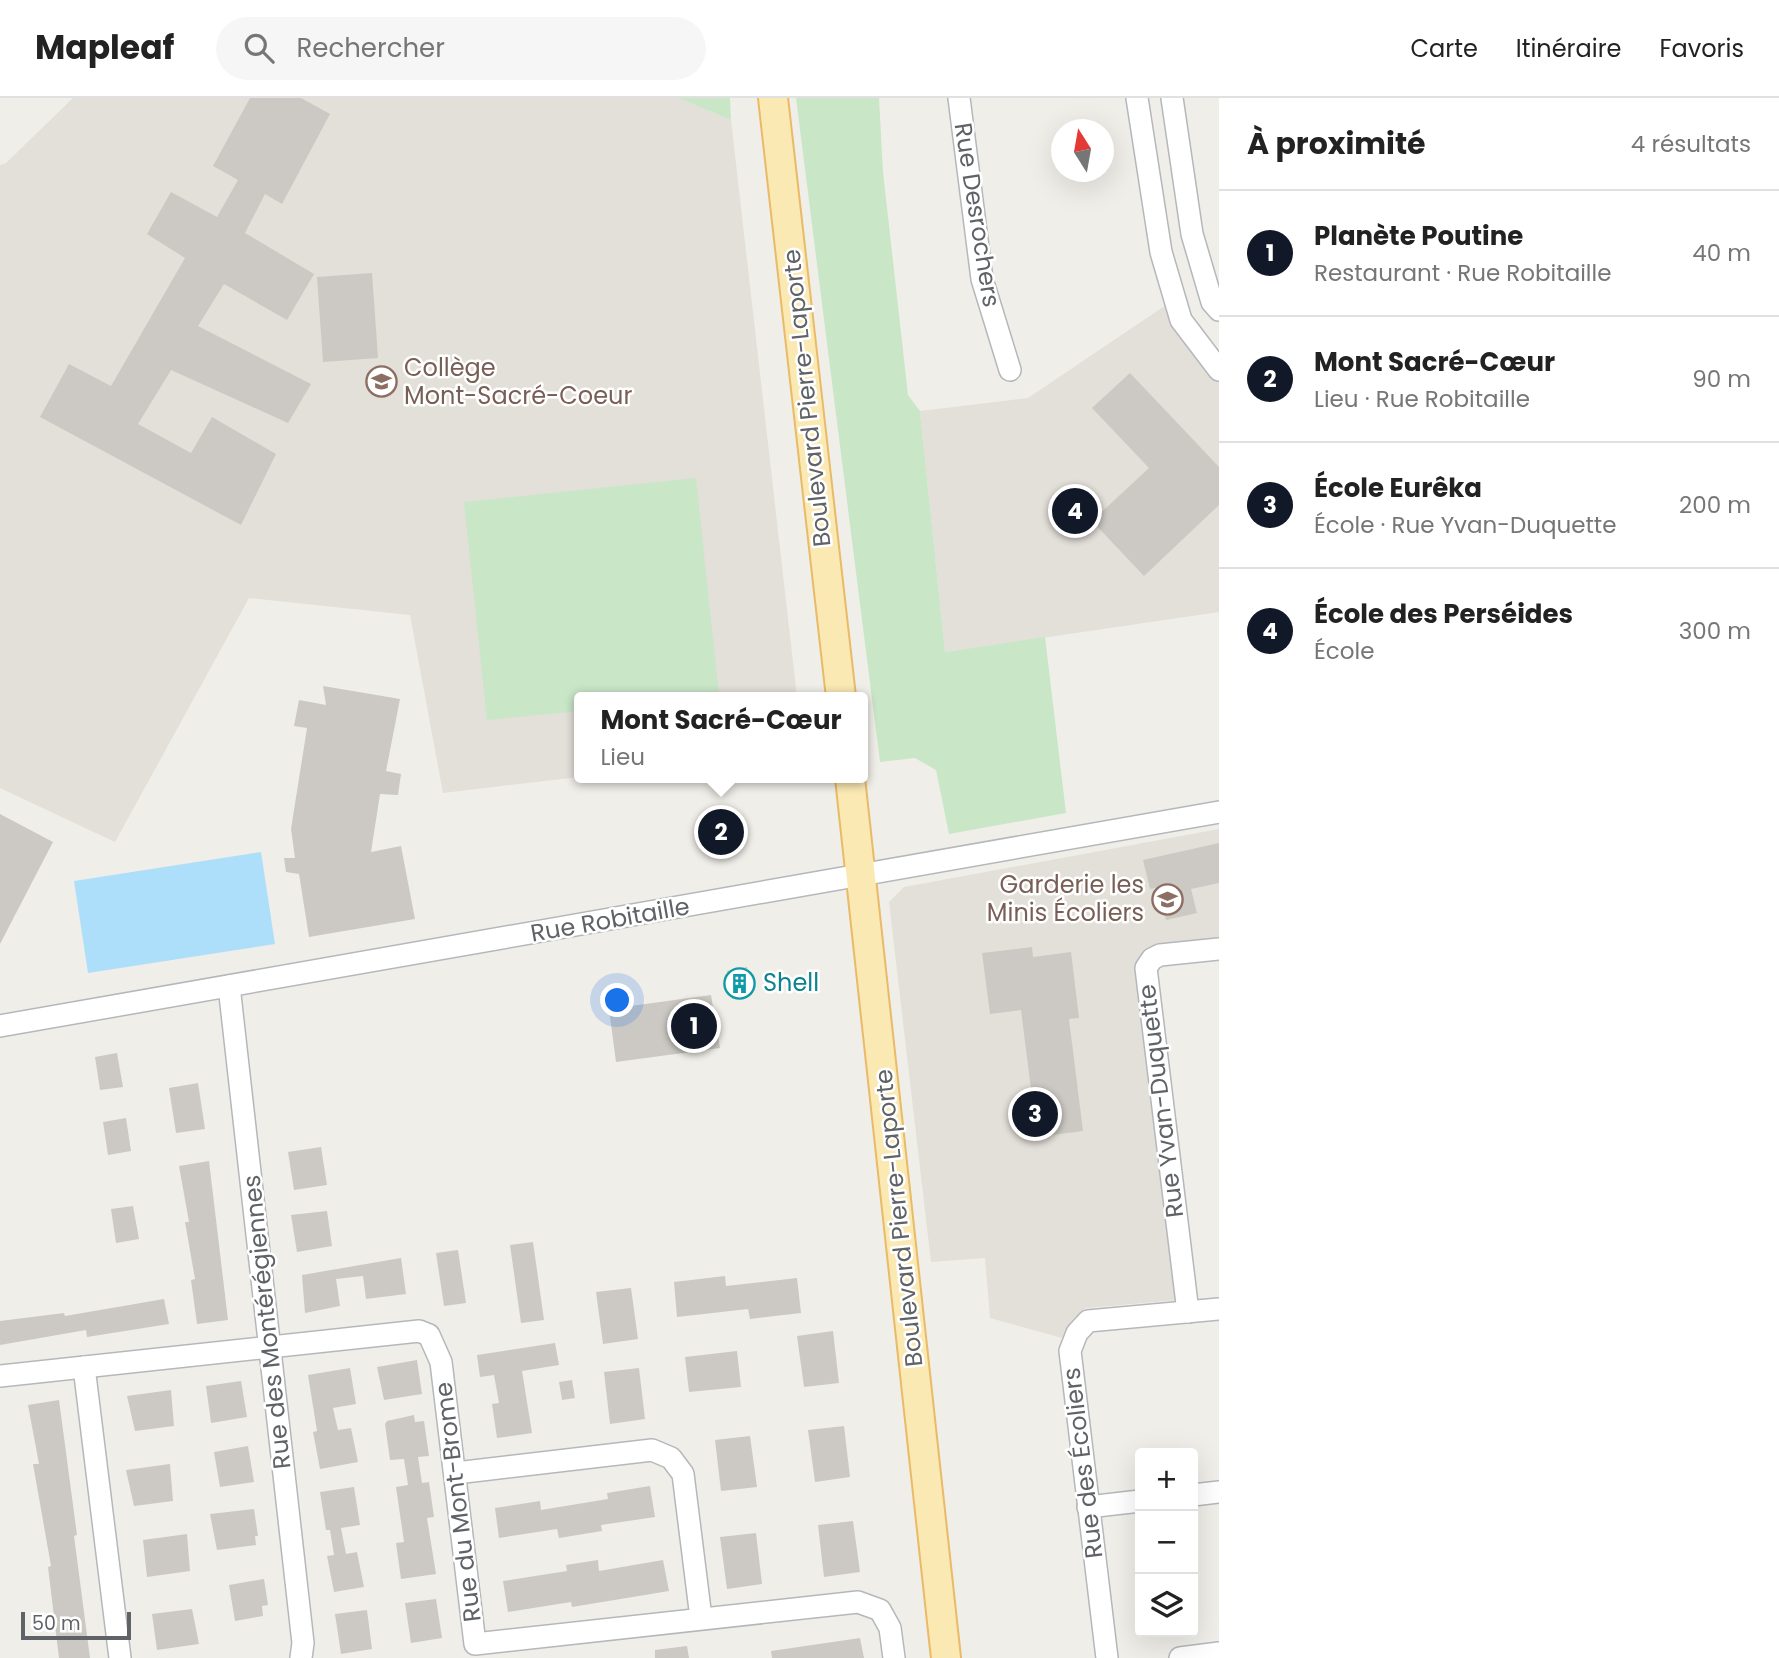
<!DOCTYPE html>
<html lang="fr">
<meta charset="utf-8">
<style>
body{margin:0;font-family:Poppins,sans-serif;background:#f6f6f6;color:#222}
.controls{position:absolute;right:21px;bottom:21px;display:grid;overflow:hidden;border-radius:7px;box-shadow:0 7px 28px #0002}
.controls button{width:63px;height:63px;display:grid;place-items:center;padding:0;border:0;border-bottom:2px solid #e0e0e0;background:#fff;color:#222;font:35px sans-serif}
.compass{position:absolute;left:1051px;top:21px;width:63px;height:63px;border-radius:50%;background:#fff;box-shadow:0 7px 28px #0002;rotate:349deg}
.scale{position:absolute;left:21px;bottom:18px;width:110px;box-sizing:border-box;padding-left:7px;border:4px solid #5f6367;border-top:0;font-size:19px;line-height:24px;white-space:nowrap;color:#5f6367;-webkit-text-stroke:5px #fff;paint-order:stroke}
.you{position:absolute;left:618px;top:903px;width:24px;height:24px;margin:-18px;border:5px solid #fff;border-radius:50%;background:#1a73e8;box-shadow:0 0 0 10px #1a73e833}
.badge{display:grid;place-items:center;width:46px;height:46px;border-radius:50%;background:#111827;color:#fff;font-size:23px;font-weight:700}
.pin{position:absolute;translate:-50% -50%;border:4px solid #fff;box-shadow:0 2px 7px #0006}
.popup{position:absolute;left:574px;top:594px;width:294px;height:91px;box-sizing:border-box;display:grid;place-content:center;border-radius:7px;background:#fff;filter:drop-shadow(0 2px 5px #0005);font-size:23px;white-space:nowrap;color:#767676}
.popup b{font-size:26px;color:#222}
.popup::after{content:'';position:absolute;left:50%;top:100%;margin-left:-14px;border:14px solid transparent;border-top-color:#fff}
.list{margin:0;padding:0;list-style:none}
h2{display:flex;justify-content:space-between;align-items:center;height:91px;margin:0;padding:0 28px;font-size:30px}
h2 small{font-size:23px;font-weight:400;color:#767676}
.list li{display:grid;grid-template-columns:46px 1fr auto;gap:21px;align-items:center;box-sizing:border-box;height:126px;padding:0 28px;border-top:2px solid #e0e0e0}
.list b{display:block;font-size:26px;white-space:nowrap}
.list p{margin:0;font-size:23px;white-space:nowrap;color:#767676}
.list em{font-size:23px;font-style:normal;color:#767676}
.icon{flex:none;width:38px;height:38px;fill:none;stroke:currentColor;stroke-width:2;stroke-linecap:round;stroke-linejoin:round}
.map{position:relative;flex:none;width:1219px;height:1560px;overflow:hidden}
header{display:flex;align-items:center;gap:42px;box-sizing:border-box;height:98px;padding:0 35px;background:#fff;border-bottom:2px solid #e0e0e0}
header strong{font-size:33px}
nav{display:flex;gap:38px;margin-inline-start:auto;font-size:24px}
.search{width:490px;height:63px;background:#f6f6f6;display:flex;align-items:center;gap:18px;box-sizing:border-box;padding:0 24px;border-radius:38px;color:#767676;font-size:26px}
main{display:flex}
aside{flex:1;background:#fff}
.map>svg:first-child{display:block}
</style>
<header>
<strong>Mapleaf</strong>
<div class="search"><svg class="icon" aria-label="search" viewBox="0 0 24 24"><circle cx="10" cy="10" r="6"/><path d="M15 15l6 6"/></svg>Rechercher</div>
<nav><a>Carte</a><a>Itinéraire</a><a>Favoris</a></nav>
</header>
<main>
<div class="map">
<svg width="1219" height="1560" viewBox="0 0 1219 1560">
<rect width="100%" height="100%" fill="#f0eee8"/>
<g fill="#e3dfd9">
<polygon points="73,0 678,0 731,22 797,599 579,599 579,679 443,695 410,517 249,500 115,744 0,690 0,67 6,65"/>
<polygon points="1169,205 1219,280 1219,514 945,554 920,313 1028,300"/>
<polygon points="1219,731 1219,847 1143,858 1177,1202 1086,1210 1072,1222 1062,1240 990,1220 985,1160 931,1164 889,804 904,789"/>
</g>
<g fill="#c9e6c7">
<polygon points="678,0 730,0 731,22"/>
<polygon points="796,0 879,0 883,74 908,297 920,313 945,554 1045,539 1066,715 949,736 936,672 915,660 880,664"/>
<polygon points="696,380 719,598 579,599 579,613 487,622 464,404"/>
</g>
<polygon fill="#aedffa" points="261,754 275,846 88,875 74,783"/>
<g fill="#ccc9c4">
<polygon points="250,0 301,0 330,16 282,106 265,96 245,135 314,176 287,222 224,186 198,228 311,286 288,325 171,272 138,326 191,355 212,319 276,356 241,427 40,319 69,266 111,288 185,160 147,136 171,94 217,119 238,82 213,68"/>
<polygon points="372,175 378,260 323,264 317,179"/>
<polygon points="1130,275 1219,369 1219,407 1144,478 1092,423 1149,370 1092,310"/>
<polygon points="323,588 400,601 386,673 401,676 398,697 380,696 371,754 401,748 415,821 309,839 299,776 286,774 284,760 295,760 291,731 307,630 294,628 299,602 326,607"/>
<polygon points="0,716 53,744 0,846"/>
<polygon points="1219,745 1219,785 1191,791 1197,815 1166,822 1159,789 1150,791 1143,762"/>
<polygon points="1032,849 1033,859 1071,854 1079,920 1069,921 1083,1033 1037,1039 1021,912 990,916 982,855"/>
<polygon points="747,869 752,897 732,901 727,873"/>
<polygon points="711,897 720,950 616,964 609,911"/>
<polygon points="117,955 123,989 100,992 95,959"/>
<polygon points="198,985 205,1031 176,1035 169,990"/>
<polygon points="126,1020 131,1053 108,1057 103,1024"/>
<polygon points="321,1049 327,1087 294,1092 288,1054"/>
<polygon points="209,1063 228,1222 197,1226 191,1182 195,1181 185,1124 189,1124 179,1068"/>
<polygon points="133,1108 139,1141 116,1145 111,1111"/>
<polygon points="327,1113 332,1148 297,1154 291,1117"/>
<polygon points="533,1144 544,1222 521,1225 510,1147"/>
<polygon points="458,1152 466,1205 444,1208 436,1155"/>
<polygon points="401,1160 406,1196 366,1201 363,1178 336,1181 340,1208 305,1215 302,1177"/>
<polygon points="725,1178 726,1188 797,1180 801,1215 750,1221 748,1211 677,1219 674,1184"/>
<polygon points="631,1190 638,1241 603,1246 596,1194"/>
<polygon points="164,1201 169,1226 87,1239 86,1232 0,1247 0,1223 64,1215 65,1218"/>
<polygon points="833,1233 839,1285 804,1289 797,1238"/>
<polygon points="555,1245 559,1267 522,1273 532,1335 497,1340 492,1306 499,1305 494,1277 480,1279 477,1257"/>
<polygon points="737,1253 741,1289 689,1294 685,1259"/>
<polygon points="417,1262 422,1296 384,1302 377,1269"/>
<polygon points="350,1270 356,1306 333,1310 338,1332 351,1330 358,1364 320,1371 313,1334 317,1333 308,1277"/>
<polygon points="639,1270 645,1321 610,1326 604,1274"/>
<polygon points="572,1282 575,1300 562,1302 559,1284"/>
<polygon points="241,1283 247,1319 211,1325 206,1288"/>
<polygon points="171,1292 174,1328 135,1333 127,1298"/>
<polygon points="59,1302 77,1437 74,1438 90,1560 59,1560 48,1469 51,1468 33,1366 39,1366 28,1307"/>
<polygon points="414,1317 415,1324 424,1323 429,1358 418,1359 422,1385 429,1384 434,1419 427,1420 436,1476 401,1481 396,1445 404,1444 396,1389 408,1387 404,1361 390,1362 385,1326 387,1323"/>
<polygon points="844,1328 850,1379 815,1384 808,1332"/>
<polygon points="750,1338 757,1389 721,1393 715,1342"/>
<polygon points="248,1348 254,1384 220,1389 214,1354"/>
<polygon points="170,1366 173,1403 134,1408 126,1372"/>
<polygon points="650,1388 655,1419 601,1427 602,1433 559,1440 557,1431 499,1440 495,1410 540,1403 541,1412 608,1401 607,1395"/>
<polygon points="354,1389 360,1427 341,1430 346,1456 357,1454 364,1489 334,1494 327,1458 334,1457 330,1432 326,1432 320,1394"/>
<polygon points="254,1411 258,1438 255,1438 256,1447 217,1452 210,1416"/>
<polygon points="853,1423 860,1474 824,1479 818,1427"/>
<polygon points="756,1435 762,1486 727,1491 720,1439"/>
<polygon points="187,1436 190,1473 147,1479 143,1442"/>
<polygon points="598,1462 599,1473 663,1462 669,1493 572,1509 571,1504 508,1514 503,1483 567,1473 566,1467"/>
<polygon points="264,1481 268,1507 262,1508 263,1518 235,1523 229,1487"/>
<polygon points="436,1501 442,1540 411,1545 405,1505"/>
<polygon points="192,1511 199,1546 157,1552 152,1516"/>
<polygon points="367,1512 372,1551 341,1556 335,1516"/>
<polygon points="860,1540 864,1560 772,1560 771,1553"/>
<polygon points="687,1548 689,1560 655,1560 655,1552"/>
</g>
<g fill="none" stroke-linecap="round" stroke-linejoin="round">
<defs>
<g id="minor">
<polyline points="959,0 982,181 1010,272"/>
<polyline points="1137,0 1161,154 1181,222 1219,272"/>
<polyline points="1172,0 1192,136 1212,204 1219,212"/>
<polyline points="229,888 303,1545 301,1560"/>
<polyline points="0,928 1219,714"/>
<polyline points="1188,1214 1146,870 1152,861 1160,857 1219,851"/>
<polyline points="84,1269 120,1560"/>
<polyline points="0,1278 419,1233 429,1237 441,1264 475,1546 858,1504 880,1512 890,1530 894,1560"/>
<polyline points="456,1375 652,1352 671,1360 683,1376 701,1520"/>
<polyline points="1193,1397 1219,1394"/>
<polyline points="1088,1409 1140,1403"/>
<polyline points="1107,1560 1070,1253 1077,1235 1088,1223 1219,1211"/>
<polyline points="1180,1560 1219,1555"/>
</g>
<g id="major">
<polyline points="773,0 841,599"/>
<polyline points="850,680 946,1560"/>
</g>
</defs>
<use href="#minor" stroke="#b5b8bb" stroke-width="24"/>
<use href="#major" stroke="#e9ba68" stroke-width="32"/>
<use href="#minor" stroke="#fff" stroke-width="21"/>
<use href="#major" stroke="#fae9b3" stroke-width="28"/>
</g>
<defs>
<symbol id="school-ring" viewBox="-11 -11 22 22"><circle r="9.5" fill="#fff" stroke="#8d6e63" stroke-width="1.5"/><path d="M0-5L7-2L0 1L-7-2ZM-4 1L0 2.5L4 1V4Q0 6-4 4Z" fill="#8d6e63"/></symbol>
<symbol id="building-ring" viewBox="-11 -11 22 22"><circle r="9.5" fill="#fff" stroke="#0f9aa8" stroke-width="1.5"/><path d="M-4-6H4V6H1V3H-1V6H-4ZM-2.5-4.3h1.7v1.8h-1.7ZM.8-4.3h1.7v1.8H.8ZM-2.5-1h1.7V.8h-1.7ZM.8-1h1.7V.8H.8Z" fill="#0f9aa8"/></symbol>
</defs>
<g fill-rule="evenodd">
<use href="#school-ring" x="364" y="266" width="35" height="35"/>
<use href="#school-ring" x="1150" y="784" width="35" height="35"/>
<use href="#building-ring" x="722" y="868" width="35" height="35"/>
</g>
<g text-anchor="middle" stroke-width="5" stroke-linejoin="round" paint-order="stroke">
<g font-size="24" fill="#5f6367" stroke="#fff">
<text transform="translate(977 117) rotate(81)" y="8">Rue Desrochers</text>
<text transform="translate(807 300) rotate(-96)" y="8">Boulevard Pierre-Laporte</text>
<text transform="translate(610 822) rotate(-10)" y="8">Rue Robitaille</text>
<text transform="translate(1161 1003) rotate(-97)" y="8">Rue Yvan-Duquette</text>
<text transform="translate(899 1120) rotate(-96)" y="8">Boulevard Pierre-Laporte</text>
<text transform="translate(267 1224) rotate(-96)" y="8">Rue des Montérégiennes</text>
<text transform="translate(1083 1365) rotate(-97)" y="8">Rue des Écoliers</text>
<text transform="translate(458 1404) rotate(-97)" y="8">Rue du Mont-Brome</text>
</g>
<g font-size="24" fill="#785e54" stroke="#fff" text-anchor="start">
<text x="404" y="278">Collège<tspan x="404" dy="28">Mont-Sacré-Coeur</tspan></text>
<text x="1144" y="795" text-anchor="end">Garderie les<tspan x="1144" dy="28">Minis Écoliers</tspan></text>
</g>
<g font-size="24" fill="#0d838f" stroke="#fff" text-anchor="start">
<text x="763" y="893">Shell</text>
</g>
</g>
</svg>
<div class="controls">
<button>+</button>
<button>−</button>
<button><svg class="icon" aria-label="layers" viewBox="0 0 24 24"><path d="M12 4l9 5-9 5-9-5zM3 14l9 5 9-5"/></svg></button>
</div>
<svg class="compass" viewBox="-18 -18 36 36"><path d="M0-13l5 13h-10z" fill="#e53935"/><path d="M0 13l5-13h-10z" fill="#767676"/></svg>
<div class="scale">50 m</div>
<div class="you"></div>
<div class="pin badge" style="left:694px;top:928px">1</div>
<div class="pin badge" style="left:721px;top:734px">2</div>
<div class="popup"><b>Mont Sacré-Cœur</b>Lieu</div>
<div class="pin badge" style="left:1035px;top:1016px">3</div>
<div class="pin badge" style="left:1075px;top:413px">4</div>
</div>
<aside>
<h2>À proximité<small>4 résultats</small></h2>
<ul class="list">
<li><span class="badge">1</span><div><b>Planète Poutine</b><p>Restaurant · Rue Robitaille</p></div><em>40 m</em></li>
<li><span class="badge">2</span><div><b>Mont Sacré-Cœur</b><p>Lieu · Rue Robitaille</p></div><em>90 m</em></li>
<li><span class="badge">3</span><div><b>École Eurêka</b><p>École · Rue Yvan-Duquette</p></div><em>200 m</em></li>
<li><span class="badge">4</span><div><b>École des Perséides</b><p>École</p></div><em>300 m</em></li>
</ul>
</aside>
</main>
